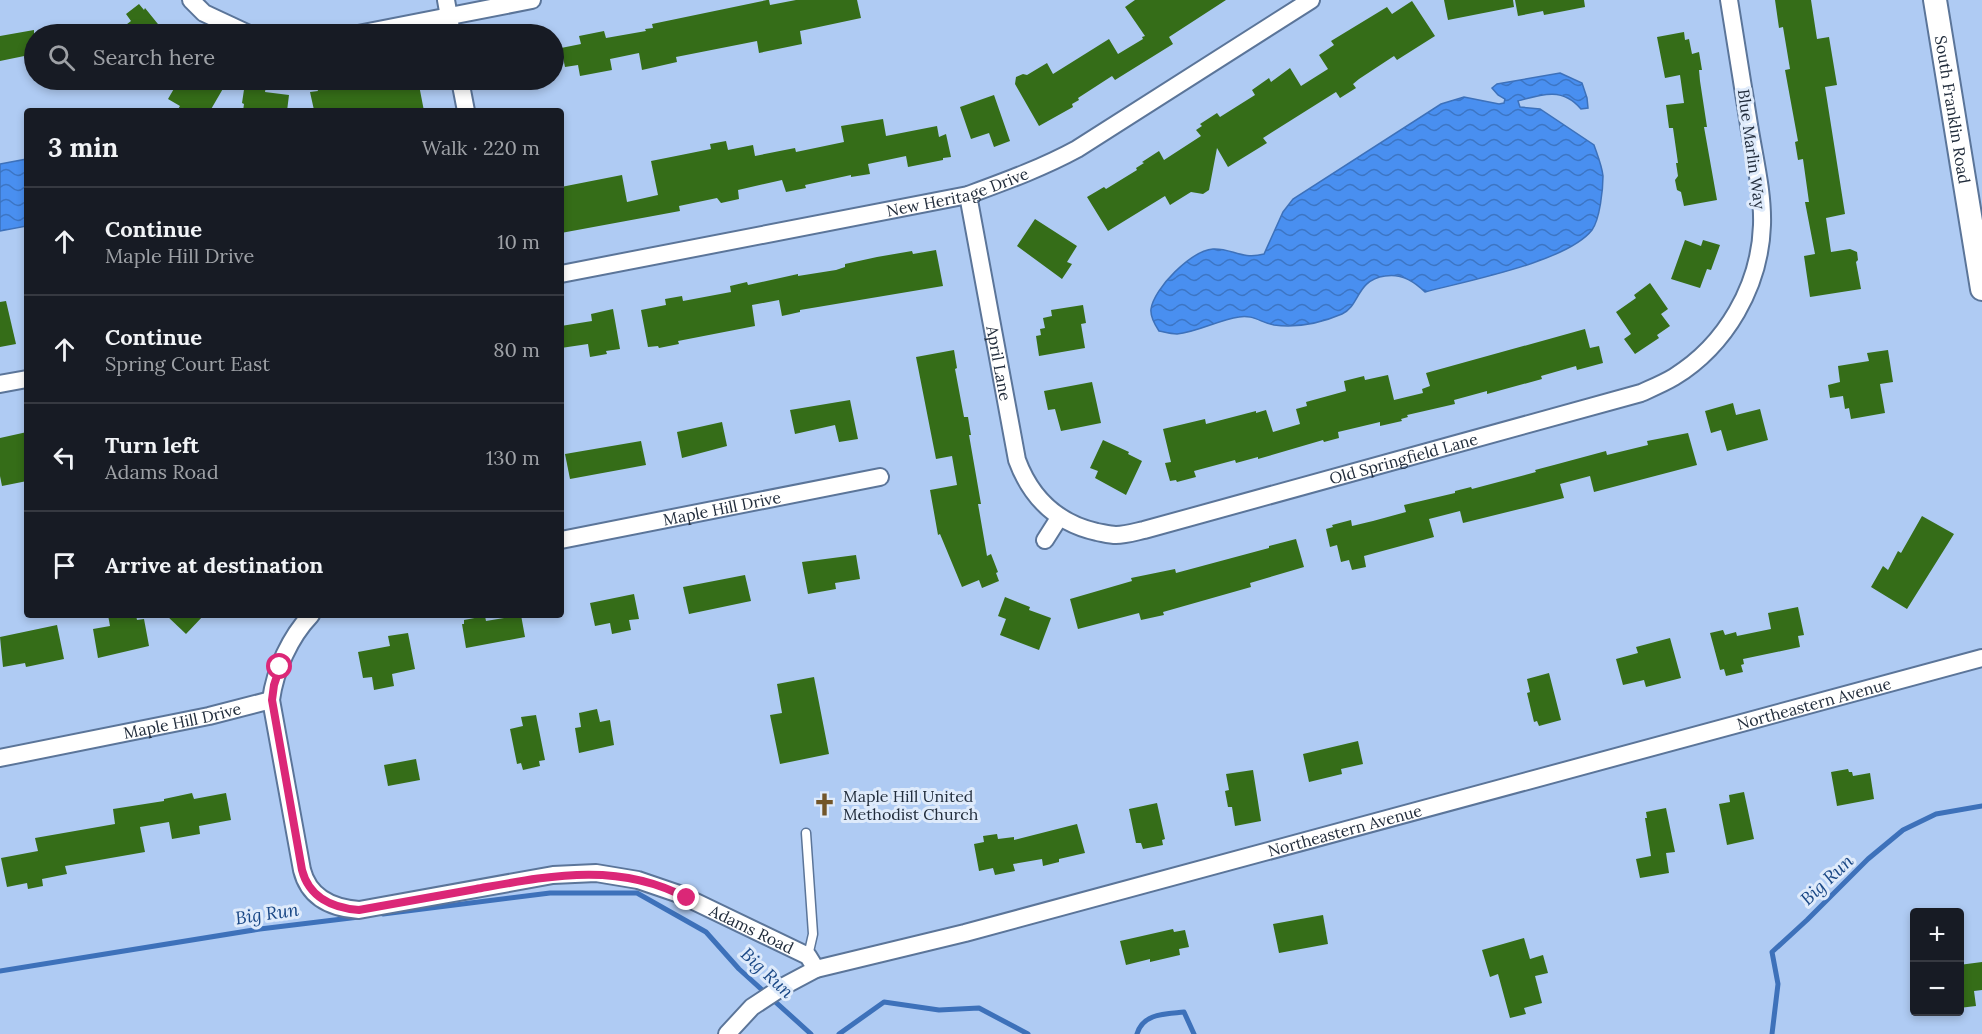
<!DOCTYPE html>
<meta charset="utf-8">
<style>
body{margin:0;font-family:Lora,serif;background:#20242c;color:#f1f3f6}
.controls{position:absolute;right:18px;bottom:18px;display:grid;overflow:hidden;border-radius:6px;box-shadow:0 3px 9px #0003}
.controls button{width:54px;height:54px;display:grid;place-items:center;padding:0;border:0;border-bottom:2px solid #363941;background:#171b24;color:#f1f3f6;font:30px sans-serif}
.stop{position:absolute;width:18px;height:18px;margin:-14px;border:4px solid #db2777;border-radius:50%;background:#fff}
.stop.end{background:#db2777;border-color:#fff;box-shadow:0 2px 6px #0008}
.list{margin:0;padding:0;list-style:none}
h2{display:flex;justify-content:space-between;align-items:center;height:78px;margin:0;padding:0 24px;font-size:26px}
h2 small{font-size:20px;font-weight:400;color:#9ea1a6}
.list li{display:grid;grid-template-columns:39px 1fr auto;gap:18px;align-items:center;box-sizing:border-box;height:108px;padding:0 24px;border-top:2px solid #363941}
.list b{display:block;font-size:22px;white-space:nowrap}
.list p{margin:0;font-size:20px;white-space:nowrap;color:#9ea1a6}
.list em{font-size:20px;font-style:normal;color:#9ea1a6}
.icon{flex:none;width:33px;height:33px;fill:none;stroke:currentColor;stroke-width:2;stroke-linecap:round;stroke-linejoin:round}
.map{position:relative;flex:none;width:1982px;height:1034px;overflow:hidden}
.search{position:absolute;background:#171b24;box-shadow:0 3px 9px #0003;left:24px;top:24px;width:540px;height:66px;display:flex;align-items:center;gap:15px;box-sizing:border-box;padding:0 21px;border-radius:33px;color:#9ea1a6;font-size:22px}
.panel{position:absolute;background:#171b24;box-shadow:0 3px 9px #0003;left:24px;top:108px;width:540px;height:510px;border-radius:6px}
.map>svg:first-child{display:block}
</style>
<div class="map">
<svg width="1982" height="1034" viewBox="0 0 1982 1034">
<defs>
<pattern id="water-waves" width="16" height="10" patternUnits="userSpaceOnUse" patternTransform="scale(1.5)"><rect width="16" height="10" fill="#498ff0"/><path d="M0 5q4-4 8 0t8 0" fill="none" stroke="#3c75c4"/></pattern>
</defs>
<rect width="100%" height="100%" fill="#afcbf3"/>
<g fill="url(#water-waves)" stroke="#3d71ba" stroke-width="1.5">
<path d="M1560,73l22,10 5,15 1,10 -7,1c-18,-22 -39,-15 -63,-8l2,6 20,2 54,36c3,9 8,21 9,31 0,13 -3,43 -11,54 -25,32 -126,51 -167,62 -11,-11 -24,-19 -40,-16 -29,4 -25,30 -43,38 -21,9 -45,14 -68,11 -12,-2 -22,-11 -35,-8 -21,3 -41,15 -62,17 -6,0 -13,-2 -18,-3 -4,-6 -9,-14 -8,-22 3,-21 40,-58 62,-60 19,-1 28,11 51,5l19,-42 10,-13 148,-95 23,-7 35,7 5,-1 1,-4 -7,-4 -6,-7 5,-4z"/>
<polygon points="27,159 27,226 0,231 0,164"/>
</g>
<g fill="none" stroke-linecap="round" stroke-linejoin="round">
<g stroke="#3d71ba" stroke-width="5">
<polyline points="383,914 550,893 637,893 706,932 739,969 811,1034"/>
<polyline points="0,971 260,929 359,917"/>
<polyline points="839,1034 884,1002 939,1010 979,1008 1028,1034"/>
<path d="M1137,1034c6,-21 29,-20 47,-22l10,22"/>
<polyline points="1772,1034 1778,984 1772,952 1807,920 1868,859 1903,830 1936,814 1982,806"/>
</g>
</g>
<g fill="#356d18">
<polygon points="767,0 769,0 770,5 796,0 857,0 861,18 800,31 802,44 759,53 757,41 676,57 677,62 642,70 639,53 610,59 612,70 580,76 578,65 565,67 561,48 581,44 579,36 604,31 606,38 646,31 645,29 653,28 652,24"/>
<polygon points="1135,0 1226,0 1169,37 1173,44 1115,80 1112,76 1078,98 1079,100 1072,104 1073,107 1039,126 1015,84 1016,77 1023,74 1027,75 1047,63 1053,74 1109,39 1118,54 1143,39 1142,37 1145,36 1125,7"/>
<polygon points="1444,0 1513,0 1514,7 1448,20"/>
<polygon points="1515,0 1584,0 1585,7 1544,15 1543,11 1518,16"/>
<polygon points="1775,0 1811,0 1817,39 1829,37 1837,85 1825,87 1845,214 1826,218 1831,252 1850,249 1857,252 1858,260 1856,262 1861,289 1810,297 1804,256 1815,254 1805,202 1809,202 1803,159 1798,160 1795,142 1798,141 1785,70 1790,69 1783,27 1779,28"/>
<polygon points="1412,1 1435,36 1397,60 1394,56 1359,79 1353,84 1356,88 1340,98 1336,92 1263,138 1267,143 1228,167 1217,148 1209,190 1203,194 1191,192 1170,205 1165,196 1108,231 1087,197 1104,187 1106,189 1137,170 1136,168 1144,163 1142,162 1159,151 1164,160 1201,136 1196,130 1202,126 1200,124 1217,113 1220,117 1255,95 1252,90 1269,78 1271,82 1290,68 1301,86 1328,69 1319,55 1334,45 1331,41 1387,7 1392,14"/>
<polygon points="139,4 144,10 145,8 166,34 114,34 131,21 126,14"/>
<polygon points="34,30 34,54 0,61 0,36"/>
<polygon points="1684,32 1685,40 1689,39 1692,54 1699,52 1702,70 1699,70 1700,81 1707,127 1704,127 1717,200 1684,206 1681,192 1677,190 1675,180 1678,176 1676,163 1678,163 1673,128 1669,128 1666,105 1684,103 1680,75 1665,78 1657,37"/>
<polygon points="179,80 228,80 210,111 177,111 180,106 168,99"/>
<polygon points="390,80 418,80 424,111 323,111 322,108 314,110 310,92 318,91 317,88 354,81 355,87"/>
<polygon points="245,83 266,86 265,92 289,95 287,111 243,111 244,104 242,103"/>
<polygon points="994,95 1010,141 994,147 989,133 971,139 960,107"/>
<polygon points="883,119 886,136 937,126 939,137 946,134 951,157 943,158 943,160 908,167 906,156 868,164 870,174 851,177 851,175 805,185 806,188 786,192 782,180 738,190 739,199 721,203 717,198 679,206 680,211 561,233 561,187 622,175 627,202 658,195 651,161 711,149 710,144 726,141 728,150 753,145 755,156 795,148 796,152 844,142 841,126"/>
<polygon points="1035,219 1077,246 1067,262 1072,264 1062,279 1017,246"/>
<polygon points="1685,240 1701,246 1703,240 1720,245 1711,270 1707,269 1700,288 1671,279"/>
<polygon points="936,250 943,286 800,310 800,312 782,316 779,300 752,305 755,326 678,341 679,344 659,348 658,346 648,347 641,310 666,305 665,299 682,296 683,301 731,292 730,286 747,282 748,285 798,274 798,276 836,270 845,267 845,264 877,257 912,251 913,254"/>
<polygon points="1650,283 1668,309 1661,314 1670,326 1657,335 1659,338 1635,354 1624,339 1631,334 1616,312 1636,298 1634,295"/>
<polygon points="6,301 16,344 0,347 0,302"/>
<polygon points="1083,305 1086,323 1081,324 1085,348 1039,356 1036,336 1041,335 1040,329 1045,328 1043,318 1052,316 1051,310"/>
<polygon points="613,309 620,349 606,351 607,354 590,357 588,344 561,348 561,326 592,321 591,314"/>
<polygon points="1585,329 1590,348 1599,346 1603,363 1577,370 1576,366 1541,376 1542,379 1487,394 1487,391 1454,400 1455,404 1407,415 1408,417 1401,419 1402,421 1380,426 1380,422 1338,432 1339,438 1324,442 1323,440 1258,459 1258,457 1236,463 1235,460 1194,471 1196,477 1177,482 1176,480 1170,481 1165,463 1171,462 1163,429 1205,419 1206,424 1256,411 1256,413 1266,410 1273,432 1300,424 1296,409 1307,406 1306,402 1346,391 1344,381 1364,376 1365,380 1388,375 1394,400 1423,393 1422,389 1430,386 1426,373"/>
<polygon points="954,350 957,368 955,369 964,417 968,417 971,435 969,435 981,504 978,504 987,556 991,554 998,572 996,573 999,581 982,588 979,580 962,587 940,534 938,535 930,490 957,485 952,456 936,459 916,357"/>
<polygon points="1888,350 1893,382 1880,384 1885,413 1851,419 1849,408 1845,409 1843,396 1830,398 1828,385 1840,382 1838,366 1869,361 1867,353"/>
<polygon points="1092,382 1101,423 1061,431 1055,409 1048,410 1044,391"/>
<polygon points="850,400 858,439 839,442 835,425 795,434 790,410"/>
<polygon points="1733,403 1736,415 1760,409 1768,440 1727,451 1721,430 1711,433 1705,411"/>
<polygon points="722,422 727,446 682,458 677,432"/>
<polygon points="27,432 27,481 2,486 0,476 0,438"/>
<polygon points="1688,433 1697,465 1594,492 1590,476 1560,484 1564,498 1463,523 1460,511 1429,519 1434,537 1364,556 1366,567 1352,570 1349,560 1341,562 1337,545 1330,547 1326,529 1333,527 1332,525 1351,520 1352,526 1373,521 1406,512 1404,505 1455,493 1455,491 1471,487 1472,489 1536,472 1535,470 1554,465 1606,451 1607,455 1648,445 1647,441"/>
<polygon points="1103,440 1129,452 1128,454 1142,461 1126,495 1095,478 1098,471 1090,468"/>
<polygon points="641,441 646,465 570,479 565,454"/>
<polygon points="1922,516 1954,534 1907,609 1871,587 1883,566 1888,570 1898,551 1901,553"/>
<polygon points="1296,539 1304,567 1250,583 1251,587 1163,612 1164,615 1141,620 1139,613 1078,629 1070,599 1132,581 1131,578 1175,569 1176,573 1269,548 1269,546"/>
<polygon points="856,555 860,579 835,583 836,589 808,594 802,562"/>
<polygon points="745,575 751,601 689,614 683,587"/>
<polygon points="634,594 639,619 629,620 631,630 612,634 610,623 595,626 590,603"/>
<polygon points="1005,597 1030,607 1029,610 1051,618 1039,650 1000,635 1006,619 998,616"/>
<polygon points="1798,607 1804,635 1798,636 1800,647 1743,659 1744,664 1741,665 1743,672 1726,676 1724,669 1720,670 1710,633 1723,630 1725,635 1736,632 1737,636 1771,629 1768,613"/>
<polygon points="108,615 136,615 137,620 144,619 149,646 98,658 93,629 110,626"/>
<polygon points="166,615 204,615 186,634"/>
<polygon points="521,615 525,637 466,648 462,624 464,624 464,620 485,616 486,621"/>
<polygon points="57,625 64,659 26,667 25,663 3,667 0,637"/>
<polygon points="408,633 415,669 392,674 394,686 374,690 372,677 363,678 358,652 390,646 388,636"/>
<polygon points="1670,638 1681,678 1646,687 1644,680 1623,685 1616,659 1638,653 1636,647"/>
<polygon points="1549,673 1561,720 1539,726 1537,721 1534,722 1527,693 1530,692 1527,679"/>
<polygon points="814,677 829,754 780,764 770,715 782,713 777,684"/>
<polygon points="597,709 600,722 610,720 614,745 579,753 575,728 581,727 579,713"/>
<polygon points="536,715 545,760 539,761 540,766 523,770 521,763 517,764 510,729 523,726 521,717"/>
<polygon points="1358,741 1363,764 1341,769 1342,774 1309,782 1303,754"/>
<polygon points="416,759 420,780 388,786 384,765"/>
<polygon points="1848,769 1849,772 1852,772 1853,776 1870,773 1874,799 1837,806 1831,772"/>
<polygon points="1253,770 1261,821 1235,826 1232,807 1228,807 1225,791 1229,790 1226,774"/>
<polygon points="1744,792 1754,839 1727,845 1719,804 1730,802 1729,795"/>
<polygon points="192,793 194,799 226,793 231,820 199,826 200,834 172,839 169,822 140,827 145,852 65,866 67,874 42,879 43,886 28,889 27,883 7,887 1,858 38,851 35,838 115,824 113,809 164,801 164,799"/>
<polygon points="1157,803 1165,839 1162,840 1163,845 1143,849 1141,843 1136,843 1129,809"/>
<polygon points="1666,808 1675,852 1666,853 1669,873 1640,878 1636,859 1651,856 1645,818 1647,818 1646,812"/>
<polygon points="1077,824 1085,853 1059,859 1059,862 1043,866 1042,859 1013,864 1015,871 995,875 993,868 979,871 974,844 984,842 983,836 997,834 998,839 1014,837 1014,840"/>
<polygon points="1323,915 1328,944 1279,953 1273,924"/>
<polygon points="1173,929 1174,932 1185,930 1189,947 1179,949 1180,955 1150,962 1150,959 1126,965 1120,941"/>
<polygon points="1524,938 1530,959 1543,955 1548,973 1535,976 1542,1003 1524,1008 1526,1014 1510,1018 1498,974 1490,977 1482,950"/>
<polygon points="1982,962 1982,990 1974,991 1976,1006 1959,1008 1959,965"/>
</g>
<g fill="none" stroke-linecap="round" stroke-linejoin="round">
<defs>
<polyline id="service" points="806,833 813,934 808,956"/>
<g id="minor">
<polyline points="191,0 204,13 249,34"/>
<polyline points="446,0 452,34"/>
<polyline points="358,34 532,0"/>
<polyline points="460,80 466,111"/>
<path id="s1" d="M968,195l49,265c14,38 40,63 80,72 6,1 13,3 19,3 9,0 19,-3 28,-5l497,-137c11,-5 23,-10 33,-16 52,-32 86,-91 88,-152 1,-31 -7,-64 -12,-94 -7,-44 -14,-87 -21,-131"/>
<path id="s2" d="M561,274l407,-79c38,-14 74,-27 109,-46l234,-149"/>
<polyline points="0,384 27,379"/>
<path id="s3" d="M561,540l319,-63"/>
<polyline points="1045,540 1059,518"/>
<path id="s4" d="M311,615c-21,22 -36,55 -40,85l31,170c7,28 30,38 57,40l194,-35 43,-2 42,7 41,14 129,62 8,13"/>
<path id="s5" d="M0,758l209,-42 62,-16"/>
<path id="s6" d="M727,1034l25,-27 32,-21 32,-17 149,-36 1017,-275"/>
</g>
<g id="secondary">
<path id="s7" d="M1935,0l47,289"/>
</g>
</defs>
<use href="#service" stroke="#5b7599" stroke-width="11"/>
<use href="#minor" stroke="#5b7599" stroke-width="20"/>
<use href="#secondary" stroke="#5b7599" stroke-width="26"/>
<use href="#service" stroke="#fff" stroke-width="8"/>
<use href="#minor" stroke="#fff" stroke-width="16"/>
<use href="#secondary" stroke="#fff" stroke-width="22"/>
</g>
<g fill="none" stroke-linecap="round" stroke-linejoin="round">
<path stroke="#db2777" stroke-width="8" d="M280,667l-6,18 -2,15 30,170c7,27 30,38 57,40 39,-7 78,-14 117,-21 73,-13 142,-28 211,9"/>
</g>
<defs>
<symbol id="church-bare" viewBox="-9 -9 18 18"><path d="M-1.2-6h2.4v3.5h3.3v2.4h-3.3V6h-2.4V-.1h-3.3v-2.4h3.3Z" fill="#725629" stroke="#dfebfb" stroke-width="2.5" paint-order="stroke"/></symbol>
</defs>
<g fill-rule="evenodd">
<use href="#church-bare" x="808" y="788" width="33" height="33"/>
</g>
<g text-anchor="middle" stroke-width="6" stroke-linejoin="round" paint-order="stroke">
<g font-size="16" fill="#212c3b" stroke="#dfebfb">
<text dy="6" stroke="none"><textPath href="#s7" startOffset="111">South Franklin Road</textPath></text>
<text transform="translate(1752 149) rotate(82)" y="6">Blue Marlin Way</text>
<text dy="6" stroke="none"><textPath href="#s2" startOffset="405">New Heritage Drive</textPath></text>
<text dy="6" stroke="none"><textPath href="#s1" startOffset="171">April Lane</textPath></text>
<text dy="6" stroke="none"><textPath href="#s1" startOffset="699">Old Springfield Lane</textPath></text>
<text dy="6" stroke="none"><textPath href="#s3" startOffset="164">Maple Hill Drive</textPath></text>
<text dy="6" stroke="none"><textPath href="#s6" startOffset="1144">Northeastern Avenue</textPath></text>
<text dy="6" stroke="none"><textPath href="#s5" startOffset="186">Maple Hill Drive</textPath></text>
<text dy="6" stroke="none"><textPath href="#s6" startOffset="658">Northeastern Avenue</textPath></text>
<text dy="6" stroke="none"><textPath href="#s4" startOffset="750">Adams Road</textPath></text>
</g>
<g font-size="16" fill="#212c3b" stroke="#dfebfb" text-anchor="start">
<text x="843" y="802">Maple Hill United<tspan x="843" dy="18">Methodist Church</tspan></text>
</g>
<g font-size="18" font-style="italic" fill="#194785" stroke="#dfebfb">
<text transform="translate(1827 880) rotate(-43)" y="6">Big Run</text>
<text transform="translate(267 914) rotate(-8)" y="6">Big Run</text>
<text transform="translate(767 973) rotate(43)" y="6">Big Run</text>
</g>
</g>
</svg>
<div class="controls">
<button>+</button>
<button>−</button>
</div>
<div class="stop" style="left:280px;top:667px"></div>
<div class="stop end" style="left:687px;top:898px"></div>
<div class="search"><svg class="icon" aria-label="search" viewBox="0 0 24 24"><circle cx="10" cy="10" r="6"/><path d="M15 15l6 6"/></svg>Search here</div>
<section class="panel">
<h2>3 min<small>Walk · 220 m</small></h2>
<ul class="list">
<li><svg class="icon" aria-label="ahead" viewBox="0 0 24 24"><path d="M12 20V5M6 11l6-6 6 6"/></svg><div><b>Continue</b><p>Maple Hill Drive</p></div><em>10 m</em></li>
<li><svg class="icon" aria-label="ahead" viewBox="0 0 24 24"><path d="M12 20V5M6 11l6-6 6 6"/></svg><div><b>Continue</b><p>Spring Court East</p></div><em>80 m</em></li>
<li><svg class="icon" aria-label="left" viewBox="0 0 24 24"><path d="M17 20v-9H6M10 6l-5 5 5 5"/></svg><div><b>Turn left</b><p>Adams Road</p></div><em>130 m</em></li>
<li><svg class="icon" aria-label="arrive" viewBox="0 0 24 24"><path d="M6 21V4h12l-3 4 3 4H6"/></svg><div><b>Arrive at destination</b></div></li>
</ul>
</section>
</div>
